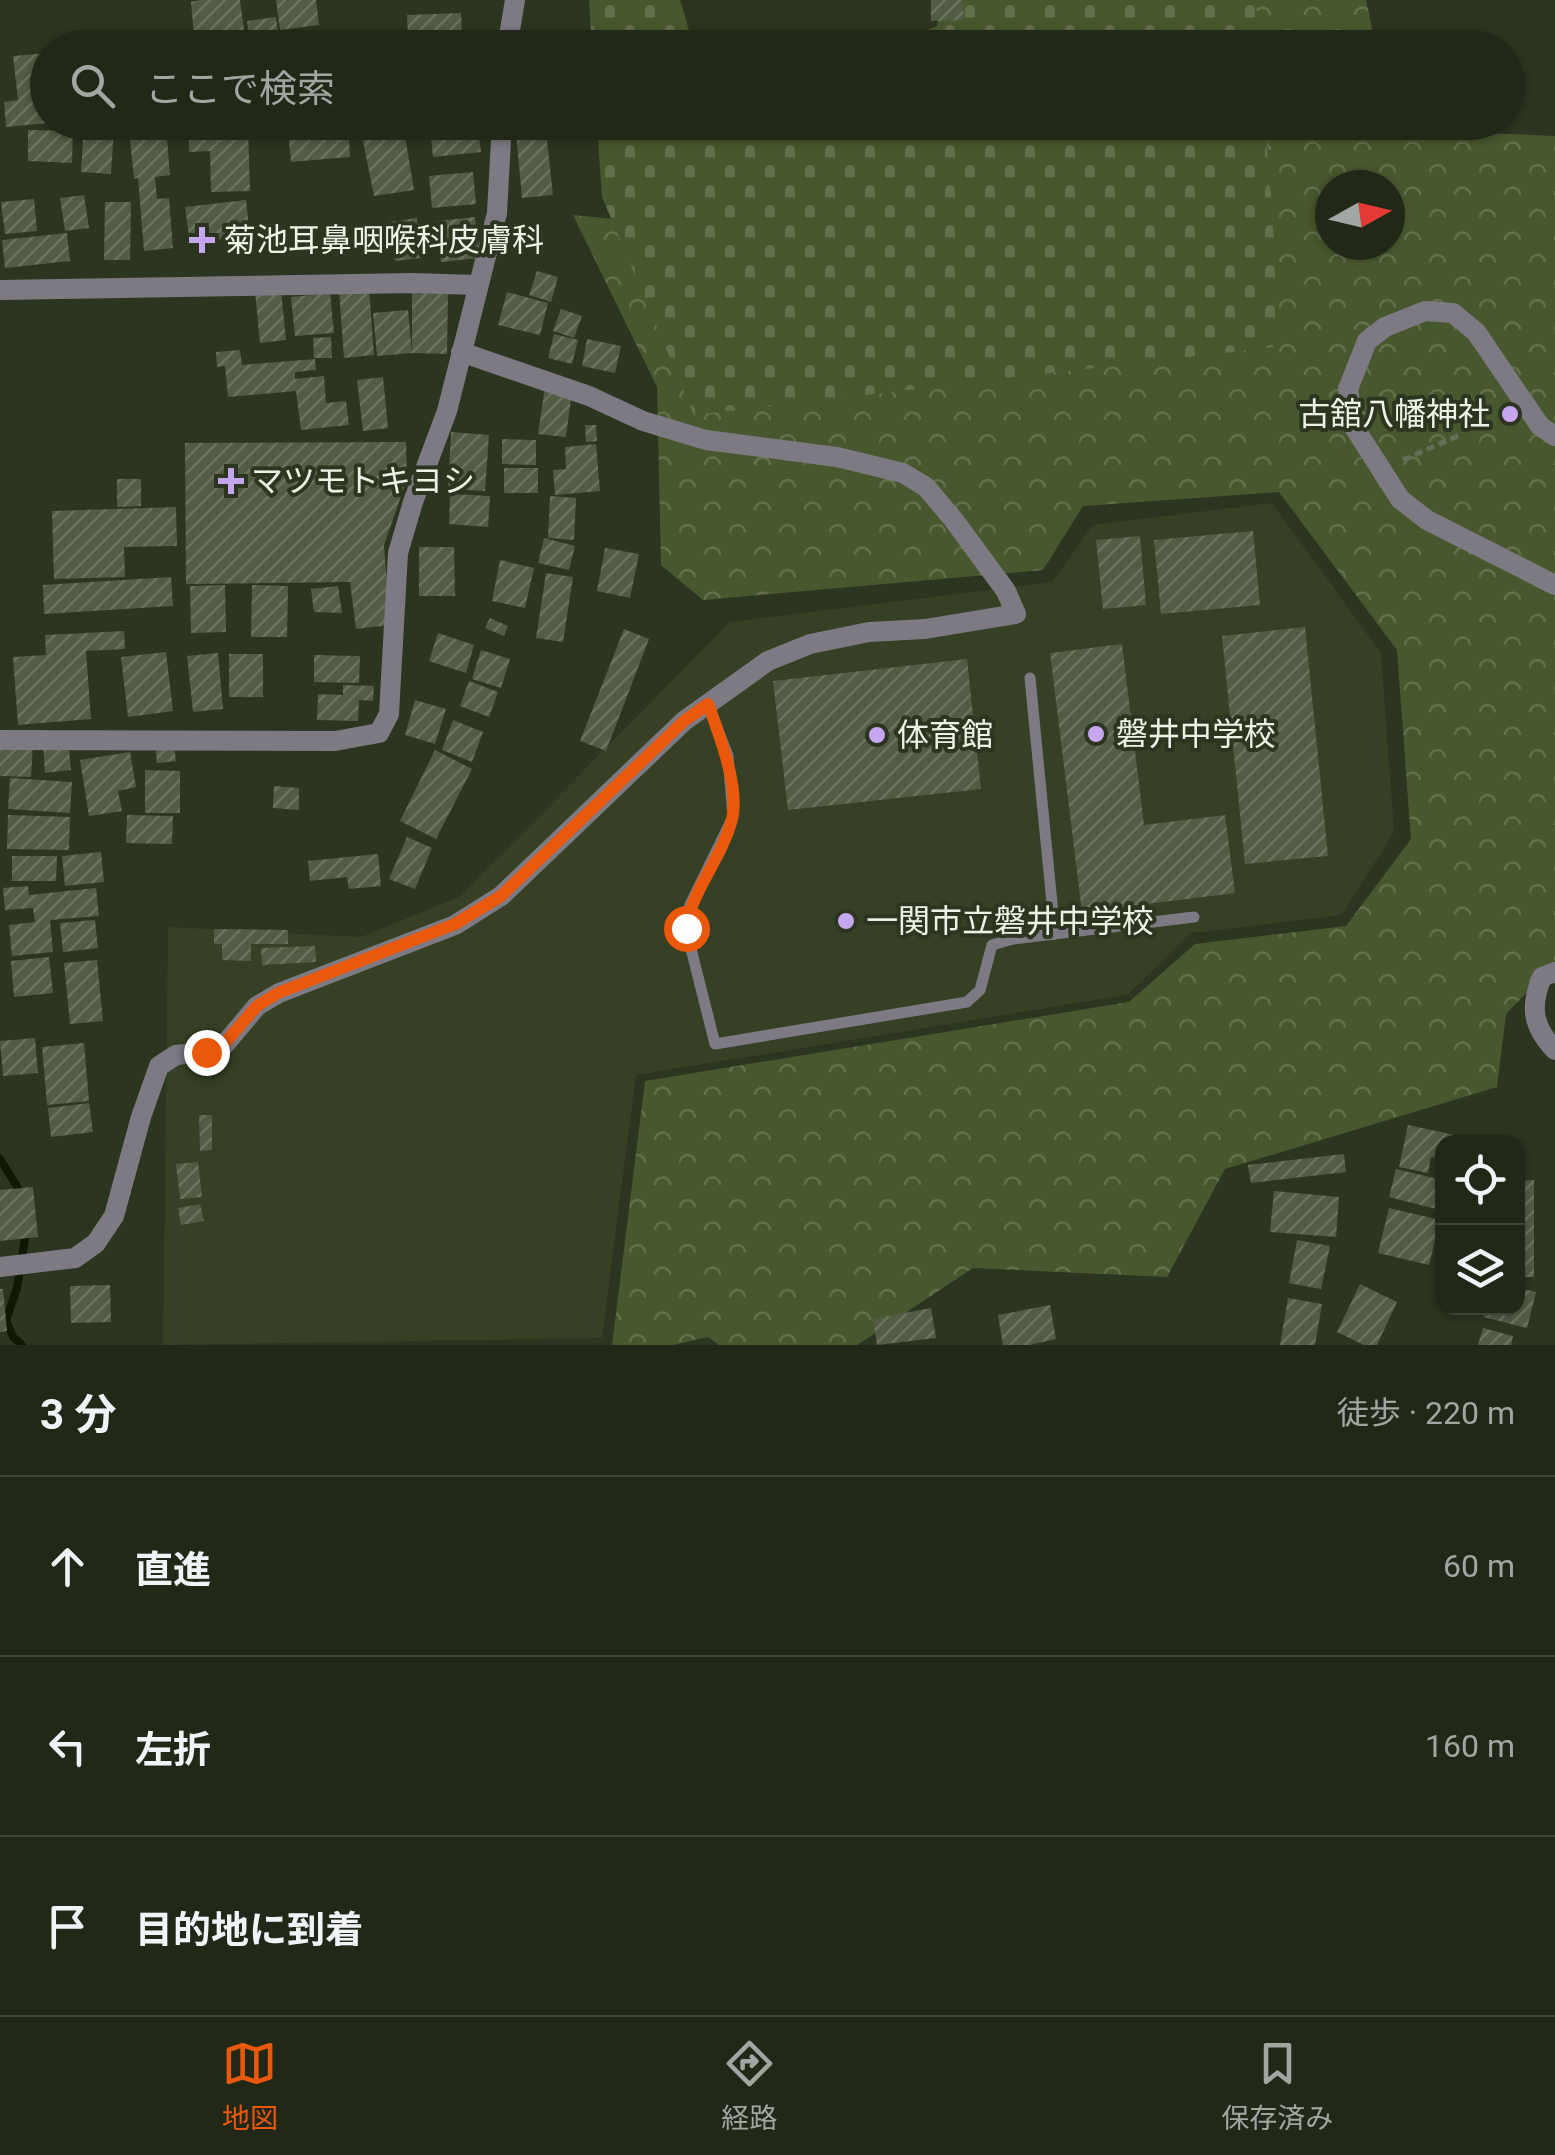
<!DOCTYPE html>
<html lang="ja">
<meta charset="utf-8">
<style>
body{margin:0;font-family:Roboto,"Noto Sans JP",sans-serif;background:#2d3425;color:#f1f3f6}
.controls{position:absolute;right:30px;bottom:30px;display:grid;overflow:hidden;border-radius:20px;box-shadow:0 2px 8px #0004}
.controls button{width:90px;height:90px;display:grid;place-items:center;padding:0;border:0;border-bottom:2px solid #3e4437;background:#212818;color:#f1f3f6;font:50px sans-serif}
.compass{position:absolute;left:1315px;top:170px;width:90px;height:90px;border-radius:50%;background:#212818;box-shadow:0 2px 8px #0004;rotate:82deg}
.stop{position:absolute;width:30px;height:30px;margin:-22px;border:8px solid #ea580c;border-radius:50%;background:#fff}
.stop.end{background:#ea580c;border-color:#fff;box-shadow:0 2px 10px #0008}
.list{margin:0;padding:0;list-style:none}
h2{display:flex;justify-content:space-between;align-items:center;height:130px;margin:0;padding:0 40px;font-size:42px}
h2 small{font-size:32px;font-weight:400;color:#a2a6a2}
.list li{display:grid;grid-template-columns:65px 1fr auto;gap:30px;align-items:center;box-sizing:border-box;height:180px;padding:0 40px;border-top:2px solid #3e4437}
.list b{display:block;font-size:38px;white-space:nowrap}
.list em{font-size:32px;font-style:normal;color:#a2a6a2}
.icon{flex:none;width:55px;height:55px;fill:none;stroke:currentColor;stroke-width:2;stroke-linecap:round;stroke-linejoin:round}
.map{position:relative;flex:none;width:1555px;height:1345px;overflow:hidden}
.search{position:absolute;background:#212818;box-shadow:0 2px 8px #0004;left:30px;right:30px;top:30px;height:110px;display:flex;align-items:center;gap:25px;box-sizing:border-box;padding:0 35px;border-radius:55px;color:#a2a6a2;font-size:38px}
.sheet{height:670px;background:#212818}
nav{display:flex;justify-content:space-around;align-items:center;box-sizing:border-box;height:140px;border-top:2px solid #3e4437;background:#212818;font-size:28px;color:#a2a6a2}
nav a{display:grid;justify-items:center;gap:5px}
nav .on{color:#ea580c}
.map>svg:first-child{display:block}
</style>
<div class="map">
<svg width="1555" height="1345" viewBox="0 0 1555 1345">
<defs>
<pattern id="forest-crowns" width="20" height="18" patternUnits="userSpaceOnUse" patternTransform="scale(2.5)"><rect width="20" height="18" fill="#48582e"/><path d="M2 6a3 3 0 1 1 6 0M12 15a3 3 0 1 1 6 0" fill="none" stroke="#63704c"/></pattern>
<pattern id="cemetery-stones" width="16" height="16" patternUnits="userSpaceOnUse" patternTransform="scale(2.5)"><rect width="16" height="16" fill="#48582e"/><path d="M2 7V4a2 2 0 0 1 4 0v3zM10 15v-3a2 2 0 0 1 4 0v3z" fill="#63704c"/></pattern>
<pattern id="building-hatch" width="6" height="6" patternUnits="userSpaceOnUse" patternTransform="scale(2.5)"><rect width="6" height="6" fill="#525b44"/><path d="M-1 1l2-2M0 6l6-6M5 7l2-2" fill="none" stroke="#6b735f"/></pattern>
</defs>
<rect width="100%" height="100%" fill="#2c3520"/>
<polygon fill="#354024" points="1272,503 1381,653 1394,832 1342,915 1192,933 1127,995 636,1075 602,1338 163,1345 168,927 361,937 459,897 730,622 1052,582 1093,525"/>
<g fill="url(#forest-crowns)" fill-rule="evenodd">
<polygon points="1014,0 1366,0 1376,47 1011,48"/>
<path d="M1391,122l2,7 162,7v827l-49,51 -9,73 -272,82 -58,108 -194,-9 -116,77h-138l-11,-8 -35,8h-61l33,-264 484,-79 66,-58 151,-18 65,-87 -14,-189 -118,-158 -196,14 -40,64 -340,30 -42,-35 -4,-178 -84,-172 216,22 66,-114zM1330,185h60v60h-60z"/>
</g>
<g fill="url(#cemetery-stones)">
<polygon points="589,0 680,0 694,47 592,47"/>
<polygon points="940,0 1256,0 1260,47 886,48 937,26"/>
<polygon points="597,123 1265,123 1282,346 694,415 602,197"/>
</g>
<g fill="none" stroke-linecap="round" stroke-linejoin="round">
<g stroke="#101801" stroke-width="8">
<polyline points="0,1159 21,1193"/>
<polyline points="22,1345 13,1337 6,1320 17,1288 26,1232"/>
</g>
</g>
<g fill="url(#building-hatch)">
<polygon points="200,0 240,0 244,30 194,35 191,2"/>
<polygon points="276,0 316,0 319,25 280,30"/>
<polygon points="931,0 963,0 964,20 931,21"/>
<polygon points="461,13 462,36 408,37 407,15"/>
<polygon points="276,17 279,39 250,43 247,21"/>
<polygon points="48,53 48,123 6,127 4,102 18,100 13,56"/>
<polygon points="515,122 545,122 553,195 522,198"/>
<polygon points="477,123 481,152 433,157 430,128"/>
<polygon points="403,124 414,190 374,196 361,131"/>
<polygon points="348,125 350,157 291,162 288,130"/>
<polygon points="84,126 114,128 111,174 81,172"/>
<polygon points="166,126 170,175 155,177 157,199 169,198 173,248 144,251 138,178 134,179 129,129"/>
<polygon points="248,128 250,191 211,192 210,151 189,152 189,130"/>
<polygon points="28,130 73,131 72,163 28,161"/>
<polygon points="473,172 476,204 432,208 429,176"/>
<polygon points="84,195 89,228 65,231 60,198"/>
<polygon points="34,199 37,231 5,234 1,202"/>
<polygon points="246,200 250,236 190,243 185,207"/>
<polygon points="105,202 131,202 130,260 104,260"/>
<polygon points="475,217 479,258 441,262 437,221"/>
<polygon points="417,218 421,258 395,261 390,222"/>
<polygon points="67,233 70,261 5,268 2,240"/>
<polygon points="537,271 558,277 551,302 529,295"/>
<polygon points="369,288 374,355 344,358 339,290"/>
<polygon points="281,289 286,340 260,343 255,292"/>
<polygon points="412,291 448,291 447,354 412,353"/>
<polygon points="507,292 548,303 540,335 498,325"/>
<polygon points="330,293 334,333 295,336 291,297"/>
<polygon points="561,309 582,316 574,338 553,331"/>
<polygon points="408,310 412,353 377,356 373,313"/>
<polygon points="554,334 578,340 572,364 548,358"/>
<polygon points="331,337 332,358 314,358 313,338"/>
<polygon points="587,339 621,346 615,373 582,366"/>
<polygon points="240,350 242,365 315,359 316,370 295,372 295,379 324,376 326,403 346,401 349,425 301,430 296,391 228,397 225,366 217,367 216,352"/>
<polygon points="383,377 388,428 363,431 357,380"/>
<polygon points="545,387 572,391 566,437 538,434"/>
<polygon points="585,425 596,425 597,441 586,442"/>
<polygon points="451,432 489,435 485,491 448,489"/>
<polygon points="502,439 536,440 536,465 502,464"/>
<polygon points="406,442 407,479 384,545 390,625 356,629 350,582 186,584 185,443"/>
<polygon points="596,444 600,491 555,495 553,470 566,469 565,447"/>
<rect x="504" y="468" width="34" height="25"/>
<polygon points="117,479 141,479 141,506 117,507"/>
<polygon points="450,494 490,496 488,527 449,524"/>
<polygon points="550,496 576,498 574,540 548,538"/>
<polygon points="176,507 177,546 124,547 125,577 54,579 52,511"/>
<polygon points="1253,531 1260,605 1161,614 1154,540"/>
<polygon points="1140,536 1146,605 1103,609 1096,540"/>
<polygon points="544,538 575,546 569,570 538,563"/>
<polygon points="419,547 454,547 455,596 419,596"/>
<polygon points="605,548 639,554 630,598 597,591"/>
<polygon points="500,560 534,568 525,608 492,601"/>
<polygon points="546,573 573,577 563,642 536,638"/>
<polygon points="171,577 173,606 44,614 43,585"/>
<polygon points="225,585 226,632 191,633 190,586"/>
<polygon points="252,585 288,586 287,637 251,637"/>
<polygon points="338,586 342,613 314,612 311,589"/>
<polygon points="490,618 508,626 504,636 485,628"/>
<polygon points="1305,627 1328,856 1245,864 1222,636"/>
<polygon points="624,629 649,639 606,751 580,741"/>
<polygon points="124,631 125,649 86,651 91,719 18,725 13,657 46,655 45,635"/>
<polygon points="438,633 474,645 466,673 429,661"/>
<polygon points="1122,644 1144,825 1225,815 1235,893 1082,912 1050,653"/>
<polygon points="481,650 510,659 501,688 472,679"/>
<polygon points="166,652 173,711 128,717 121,657"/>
<polygon points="218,653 223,709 193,712 187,656"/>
<rect x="229" y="654" width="34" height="43"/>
<polygon points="314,655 360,656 359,683 314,682"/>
<polygon points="967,659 981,789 788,810 773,681"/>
<polygon points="469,681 498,692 489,717 460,706"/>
<polygon points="343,685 374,686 373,701 359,700 358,721 317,720 318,694 343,695"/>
<polygon points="415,700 446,709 435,744 405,735"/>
<polygon points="453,720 483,732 472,762 442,750"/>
<polygon points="68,740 71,770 45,773 43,743"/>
<polygon points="173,741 176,761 157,763 155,743"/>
<polygon points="0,742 33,743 31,777 0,776"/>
<polygon points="435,750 472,769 436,839 400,821"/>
<polygon points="130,752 136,787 118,791 122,811 89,816 80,760"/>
<polygon points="145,770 180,771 180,813 145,813"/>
<polygon points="10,778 72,782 70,813 8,809"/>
<polygon points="274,786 299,788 299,810 273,808"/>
<polygon points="8,815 70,817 69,850 7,849"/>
<polygon points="127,815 173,816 172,844 126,843"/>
<polygon points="407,837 432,848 415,889 389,879"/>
<polygon points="101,852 104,882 65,886 62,856"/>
<polygon points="378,854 381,886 349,889 347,877 310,881 308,861"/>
<polygon points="12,856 57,856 56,881 12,881"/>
<polygon points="28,886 29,895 96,888 99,916 50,920 53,952 12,956 9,925 35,922 33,908 5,910 3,888"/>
<polygon points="95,920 98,948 63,952 60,923"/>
<polygon points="214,929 288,930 288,944 251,944 251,961 222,960 222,944 214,944"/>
<polygon points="315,946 316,962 262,965 261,948"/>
<polygon points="49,957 53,993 14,997 11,961"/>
<polygon points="97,960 103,1021 70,1024 64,963"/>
<polygon points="35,1038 38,1073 3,1076 0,1041"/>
<polygon points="84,1043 89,1101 47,1105 42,1047"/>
<polygon points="89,1103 93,1132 51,1137 48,1108"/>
<polygon points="199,1115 212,1115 212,1150 200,1151"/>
<polygon points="1408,1125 1468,1138 1467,1142 1442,1142 1442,1159 1431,1157 1428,1173 1399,1167"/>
<polygon points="1344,1154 1346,1172 1251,1183 1248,1165"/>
<polygon points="198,1162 202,1197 180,1199 176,1164"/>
<polygon points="1396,1169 1442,1180 1436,1209 1389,1197"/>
<polygon points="1534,1180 1534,1277 1518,1277 1518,1181"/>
<polygon points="33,1187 38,1237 0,1241 0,1190"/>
<polygon points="1274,1191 1339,1197 1336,1237 1270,1232"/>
<polygon points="200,1204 204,1221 181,1225 178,1208"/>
<polygon points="1389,1208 1440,1220 1429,1265 1378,1253"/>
<polygon points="1297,1240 1330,1246 1321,1289 1289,1283"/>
<polygon points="1360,1284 1397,1302 1377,1345 1364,1345 1337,1332"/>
<polygon points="110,1285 111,1322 71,1323 70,1286"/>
<polygon points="1518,1288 1536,1292 1527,1328 1483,1317 1485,1308 1518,1308"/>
<polygon points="0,1289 3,1289 7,1331 0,1332"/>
<polygon points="1288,1298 1322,1304 1315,1345 1280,1345"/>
<polygon points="1050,1305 1056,1339 1030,1345 1003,1345 998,1315"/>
<polygon points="931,1308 936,1338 877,1345 873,1319"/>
<polygon points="1483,1328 1513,1336 1511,1345 1478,1345"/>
</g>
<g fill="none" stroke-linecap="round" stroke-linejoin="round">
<polyline stroke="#666e5b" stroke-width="5" stroke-dasharray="8 5" stroke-linecap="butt" points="1403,460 1460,435"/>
<g stroke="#7e7a84" stroke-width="11">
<polyline points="1030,678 1055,934"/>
<polyline points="708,704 728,756 733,817 690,905 686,929 715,1044 967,1002 980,990 992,945 1013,939 1194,917"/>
</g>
<g stroke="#7e7a84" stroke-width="20">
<polyline points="507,48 515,0"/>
<polyline points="0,290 413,283 477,285"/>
<polyline points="1555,436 1540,426 1476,332 1453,313 1425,311 1385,327 1367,341 1348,389 1354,427 1400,499 1427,520 1555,585"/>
<polyline points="0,740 335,741 379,733 389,714 398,553 413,502 447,411 497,213 502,122"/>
<path d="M1555,972l-13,5c-12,29 -10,49 13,73"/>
<polyline points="0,1267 75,1258 96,1243 114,1216 141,1117 159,1066 176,1055 206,1052 225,1044 257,1006 279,993 455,925 501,896 684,721 768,661 810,644 869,632 925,629 1016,614 1006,591 953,519 926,487 903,473 837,457 706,440 643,421 589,396 461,352"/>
</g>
</g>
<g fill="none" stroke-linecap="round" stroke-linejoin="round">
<path stroke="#ea580c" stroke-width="12" d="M206,1052l18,-8 33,-38 21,-13 177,-69 46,-28 183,-175 24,-17c11,30 32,84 24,115 -10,39 -39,69 -46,109"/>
</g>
<g fill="#c7a6f0" stroke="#2c3520" stroke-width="4">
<path d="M197 225h10v10h10v10h-10v10h-10v-10h-10v-10h10z"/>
<circle cx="1510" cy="414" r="10"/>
<path d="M226 466h10v10h10v10h-10v10h-10v-10h-10v-10h10z"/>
<circle cx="1096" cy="734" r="10"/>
<circle cx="877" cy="735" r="10"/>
<circle cx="846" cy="921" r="10"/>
</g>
<g text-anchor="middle" stroke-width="8" stroke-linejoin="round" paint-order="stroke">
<g font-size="32" fill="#ecf2e5" stroke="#2c3520" text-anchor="start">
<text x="224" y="251">菊池耳鼻咽喉科皮膚科</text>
<text x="1490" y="425" text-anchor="end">古舘八幡神社</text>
<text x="251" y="492">マツモトキヨシ</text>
<text x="1116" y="745">磐井中学校</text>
<text x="897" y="746">体育館</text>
<text x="866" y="932">一関市立磐井中学校</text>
</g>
</g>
</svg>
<div class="controls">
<button><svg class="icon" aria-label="locate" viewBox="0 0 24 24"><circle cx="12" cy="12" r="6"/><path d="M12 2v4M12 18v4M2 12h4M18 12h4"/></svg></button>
<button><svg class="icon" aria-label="layers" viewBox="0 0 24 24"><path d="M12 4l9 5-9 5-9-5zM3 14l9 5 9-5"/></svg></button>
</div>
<svg class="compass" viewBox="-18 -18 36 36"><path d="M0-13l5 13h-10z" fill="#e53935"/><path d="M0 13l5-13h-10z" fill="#a2a6a2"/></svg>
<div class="stop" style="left:686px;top:928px"></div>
<div class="stop end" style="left:206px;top:1052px"></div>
<div class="search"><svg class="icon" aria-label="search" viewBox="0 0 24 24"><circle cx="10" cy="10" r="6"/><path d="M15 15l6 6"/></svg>ここで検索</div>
</div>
<section class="sheet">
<h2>3 分<small>徒歩 · 220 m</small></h2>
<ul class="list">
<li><svg class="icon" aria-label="ahead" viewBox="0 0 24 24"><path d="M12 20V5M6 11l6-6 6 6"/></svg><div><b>直進</b></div><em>60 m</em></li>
<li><svg class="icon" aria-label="left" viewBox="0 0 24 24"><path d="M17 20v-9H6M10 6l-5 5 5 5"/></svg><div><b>左折</b></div><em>160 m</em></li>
<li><svg class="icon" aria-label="arrive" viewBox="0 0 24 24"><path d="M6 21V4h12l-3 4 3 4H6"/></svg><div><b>目的地に到着</b></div></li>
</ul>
</section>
<nav>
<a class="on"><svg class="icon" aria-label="map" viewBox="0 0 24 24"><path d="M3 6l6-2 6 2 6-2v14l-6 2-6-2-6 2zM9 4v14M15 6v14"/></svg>地図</a>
<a><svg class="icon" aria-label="directions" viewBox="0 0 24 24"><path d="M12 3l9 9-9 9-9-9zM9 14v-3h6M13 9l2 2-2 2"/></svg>経路</a>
<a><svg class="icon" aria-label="saved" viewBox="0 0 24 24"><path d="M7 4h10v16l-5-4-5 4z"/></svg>保存済み</a>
</nav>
